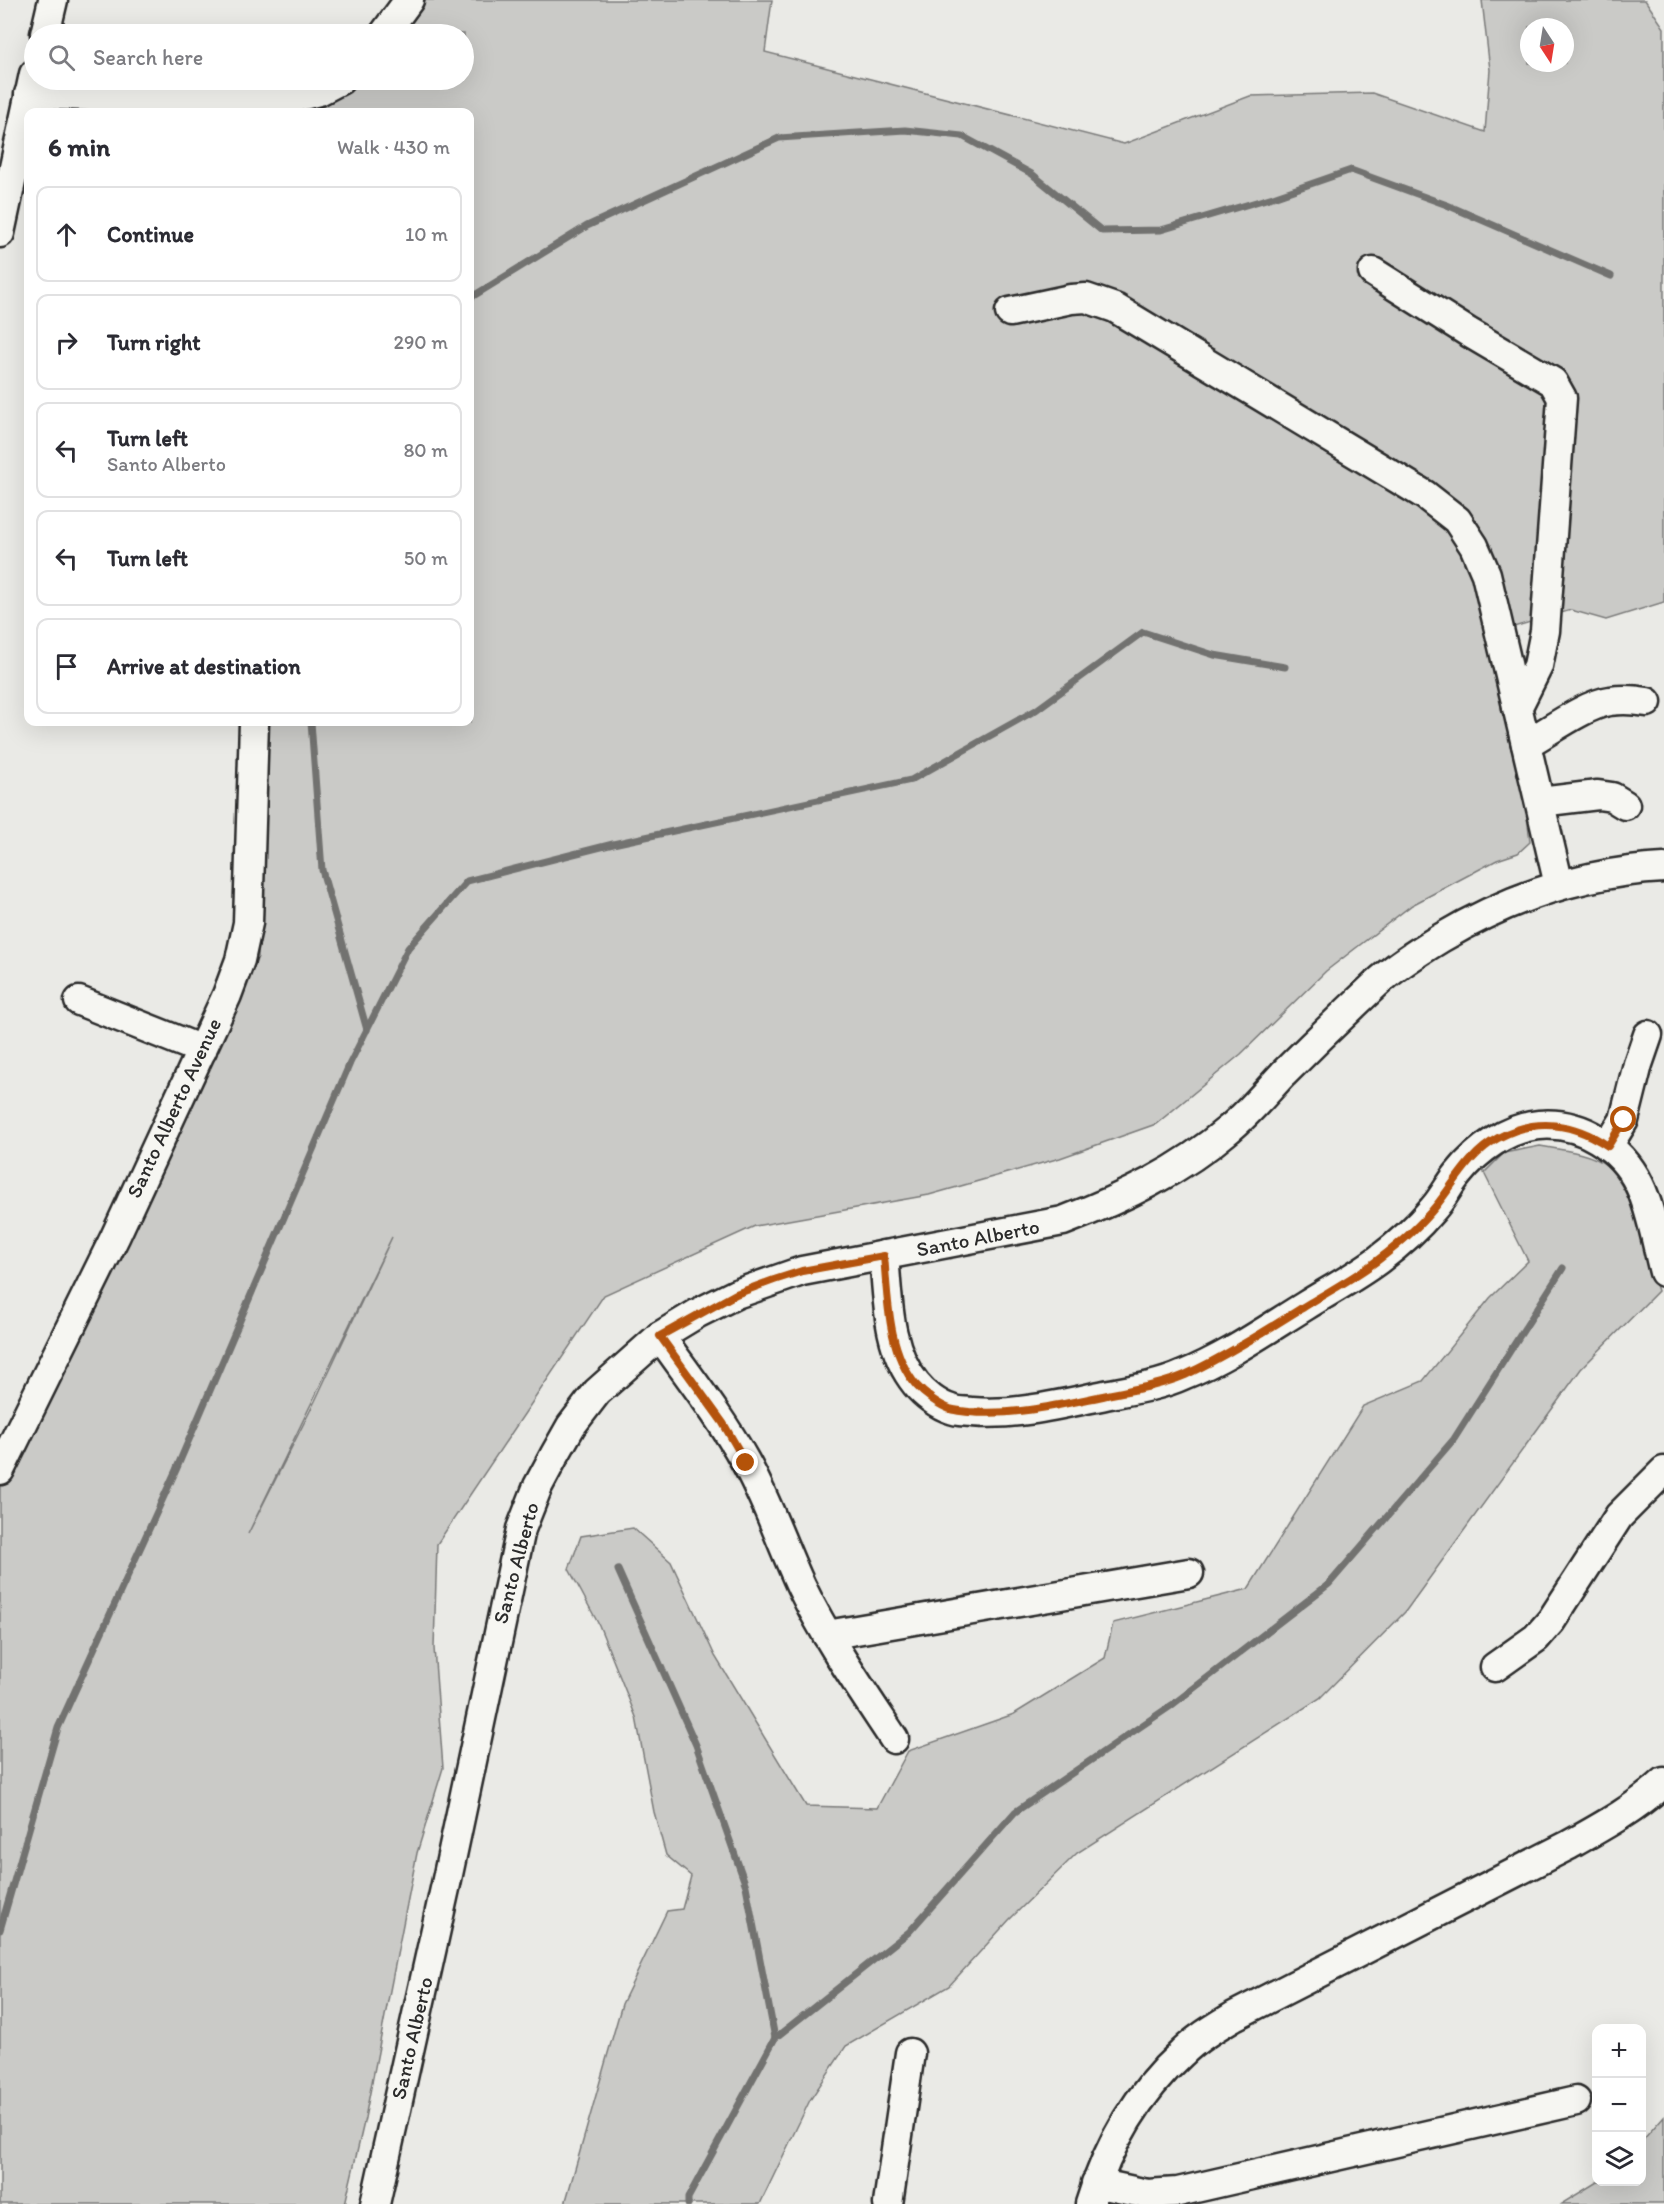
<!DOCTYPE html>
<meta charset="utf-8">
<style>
body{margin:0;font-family:Itim,sans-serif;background:#f7f7f7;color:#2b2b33}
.controls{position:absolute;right:18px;bottom:18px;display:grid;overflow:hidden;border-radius:12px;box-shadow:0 6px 24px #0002}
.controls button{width:54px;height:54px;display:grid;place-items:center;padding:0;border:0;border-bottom:2px solid #e1e1e2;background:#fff;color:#2b2b33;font:30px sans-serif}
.compass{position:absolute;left:1520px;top:18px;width:54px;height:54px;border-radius:50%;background:#fff;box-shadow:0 6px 24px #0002;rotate:168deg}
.stop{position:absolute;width:18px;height:18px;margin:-14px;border:4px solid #b45309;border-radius:50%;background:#fff}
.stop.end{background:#b45309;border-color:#fff;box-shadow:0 2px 6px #0008}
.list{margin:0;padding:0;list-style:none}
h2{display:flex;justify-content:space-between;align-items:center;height:78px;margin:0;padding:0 24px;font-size:26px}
h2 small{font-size:20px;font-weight:400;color:#7c7c81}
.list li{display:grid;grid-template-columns:39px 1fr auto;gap:18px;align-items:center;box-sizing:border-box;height:96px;margin:0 12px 12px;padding:0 12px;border:2px solid #e1e1e2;border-radius:12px}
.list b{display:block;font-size:22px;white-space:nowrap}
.list p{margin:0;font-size:20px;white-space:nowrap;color:#7c7c81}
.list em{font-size:20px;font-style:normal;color:#7c7c81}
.icon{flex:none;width:33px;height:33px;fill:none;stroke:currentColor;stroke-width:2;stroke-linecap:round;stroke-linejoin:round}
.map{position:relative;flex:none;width:1664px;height:2204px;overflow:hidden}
.search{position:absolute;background:#fff;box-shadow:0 6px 24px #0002;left:24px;top:24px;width:450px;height:66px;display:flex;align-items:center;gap:15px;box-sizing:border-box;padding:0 21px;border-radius:33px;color:#7c7c81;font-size:22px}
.panel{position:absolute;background:#fff;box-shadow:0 6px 24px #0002;left:24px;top:108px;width:450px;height:618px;border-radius:12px}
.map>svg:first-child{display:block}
</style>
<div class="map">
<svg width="1664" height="2204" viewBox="0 0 1664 2204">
<rect width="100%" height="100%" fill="#eaeae6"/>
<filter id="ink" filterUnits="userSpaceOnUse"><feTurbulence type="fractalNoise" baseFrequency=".0167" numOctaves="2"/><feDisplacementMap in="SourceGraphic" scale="12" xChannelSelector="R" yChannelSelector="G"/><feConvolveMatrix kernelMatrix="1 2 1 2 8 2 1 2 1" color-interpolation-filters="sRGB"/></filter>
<g filter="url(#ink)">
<g fill="#cacac7" stroke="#7a7a79" stroke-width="1.5" fill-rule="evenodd">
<path d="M421,0h351l-7,52 359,92 126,-48 122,-3 113,39 5,-62 -8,-70h163l19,28v574l-58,18 -35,-10 -81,24 35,165 5,43 -12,11 -21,7 -85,45 -86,66 -85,83 -85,70 -96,34 -131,37 -174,31 -151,69 -167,249 -3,104 9,120 -26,85 -52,265 -20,86h-345v-725l163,-323 95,-199 11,-235h201v-610h-151l1,-5 35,-27h109v-46h-64zM1529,27h36v36h-36zM392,1237l-77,164 -67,133z"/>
<path d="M1540,1146c18,3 54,7 67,20 27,26 40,89 51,125l-77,78 -176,243 -85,86 -243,155 -68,67 -60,66 -103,60 -36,54 -50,104h-195l57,-200 45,-93 15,-2 9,-33 -25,-21 -12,-43 -18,-95 -37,-92 -30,-56 12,-33 52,-8 38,34 44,94 91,150 71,2 31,-57 106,-37 91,-56 8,-35 135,-34 115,-183 60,-25 67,-83 38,-37 -44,-88 20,-20z"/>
<polygon points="1664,2116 1664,2204 1561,2204 1597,2182 1642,2182 1642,2141"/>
</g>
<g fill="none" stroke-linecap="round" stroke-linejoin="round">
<g stroke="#727270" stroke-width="7">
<polyline points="470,298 587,226 779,138 905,130 962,136 1032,174 1102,231 1161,230 1273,197 1351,170 1447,205 1611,276"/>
<polyline points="311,722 322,870 367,1030"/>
<polyline points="618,1570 696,1745 746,1886 775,2038"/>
<polyline points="0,1930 58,1728 176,1470 350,1063 408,948 467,881 613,844 911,780 1036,710 1143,632 1214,655 1285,667"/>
<polyline points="688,2204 688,2198 775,2038 909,1932 1015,1812 1172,1705 1329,1584 1454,1439 1563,1268"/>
</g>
<defs>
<g id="minor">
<polyline points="45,34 53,0"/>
<polyline points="384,34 409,0"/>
<polyline points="29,94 210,100 296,97 319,91 340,80"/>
<polyline points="0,233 34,74"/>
<polyline points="1373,272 1468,332 1553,382 1562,398 1545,631 1538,666 1517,708"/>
<polyline points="1010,312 1071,299 1086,298 1115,308 1425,495 1457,520 1474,546 1486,574 1559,885"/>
<path d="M1526,744c22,-12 60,-40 84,-43 13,-2 25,-1 37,1"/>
<polyline points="1540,802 1598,795 1612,797 1625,805"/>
<polyline points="79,1001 202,1050"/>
<polyline points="1608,1146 1624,1120 1638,1064 1648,1035"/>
<path d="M884,1255c4,44 3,94 32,129 8,10 22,21 35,25 6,3 14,2 21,3 44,4 90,-8 133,-17 26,-5 54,-9 78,-20 43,-17 83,-45 122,-69 24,-15 50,-29 73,-46 20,-15 39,-32 55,-51 10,-11 16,-24 25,-35 20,-25 49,-46 81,-49 42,-4 82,22 100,59 12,24 18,62 25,88"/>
<path d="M660,1336c29,41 60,80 85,125 22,39 37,84 56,125 26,54 60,103 93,153"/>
<polyline points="0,1470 115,1237 227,995 240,960 248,923 254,722"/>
<polyline points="827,1635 1189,1573"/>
<polyline points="1495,1667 1536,1638 1551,1621 1619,1516 1664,1471"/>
<polyline points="1096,2183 1147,2194 1178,2192 1576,2101"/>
<path d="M375,2204l71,-320 75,-355 17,-43 16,-30 17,-30 26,-34 63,-56 38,-23 38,-19 66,-23 261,-50c60,-23 117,-50 166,-92 20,-16 37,-37 54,-55 30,-30 61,-60 92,-89 19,-18 43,-33 66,-47 69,-41 143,-66 223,-70"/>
<polyline points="888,2204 910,2053"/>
<path d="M1090,2204c17,-57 47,-110 92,-151 15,-15 34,-26 52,-37l335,-171c34,-19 67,-37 95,-63"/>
</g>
</defs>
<use href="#minor" stroke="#2b2b2b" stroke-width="33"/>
<use href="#minor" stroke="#f6f6f2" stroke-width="28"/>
</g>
</g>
<g fill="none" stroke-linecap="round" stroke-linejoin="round" filter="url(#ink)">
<path stroke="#b45309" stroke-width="8" d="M746,1463l-23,-40 -63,-87 76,-42 38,-14 28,-9 82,-15c4,42 3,94 32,129 9,10 23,20 34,24 6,2 13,2 19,3 45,4 90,-7 134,-16 27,-6 56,-10 82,-21 43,-20 85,-47 125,-72 23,-14 47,-27 68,-43 20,-15 42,-34 58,-54 20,-25 33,-52 62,-68 38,-21 76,-15 110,8l16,-26"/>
</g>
<g text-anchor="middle" stroke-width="5" stroke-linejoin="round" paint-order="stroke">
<g font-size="21" fill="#2b2b2b" stroke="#f6f6f2">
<text transform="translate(174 1108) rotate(-65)" y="7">Santo Alberto Avenue</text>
<text transform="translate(978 1238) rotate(-11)" y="7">Santo Alberto</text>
<text transform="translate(516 1563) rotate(-75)" y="7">Santo Alberto</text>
<text transform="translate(412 2038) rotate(-77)" y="7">Santo Alberto</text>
</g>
</g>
</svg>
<div class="controls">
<button>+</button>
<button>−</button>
<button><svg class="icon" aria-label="layers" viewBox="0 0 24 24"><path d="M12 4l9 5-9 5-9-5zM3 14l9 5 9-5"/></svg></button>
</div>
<svg class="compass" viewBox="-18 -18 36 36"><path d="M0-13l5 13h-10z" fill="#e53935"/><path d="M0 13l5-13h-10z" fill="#7c7c81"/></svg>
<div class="stop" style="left:1624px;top:1120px"></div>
<div class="stop end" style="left:746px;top:1463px"></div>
<div class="search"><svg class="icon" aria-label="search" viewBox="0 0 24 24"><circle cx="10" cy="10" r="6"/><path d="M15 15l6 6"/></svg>Search here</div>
<section class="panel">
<h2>6 min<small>Walk · 430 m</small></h2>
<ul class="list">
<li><svg class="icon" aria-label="ahead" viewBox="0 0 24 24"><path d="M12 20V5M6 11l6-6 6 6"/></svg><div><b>Continue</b></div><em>10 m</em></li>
<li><svg class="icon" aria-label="right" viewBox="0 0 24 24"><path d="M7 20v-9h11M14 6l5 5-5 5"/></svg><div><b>Turn right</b></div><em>290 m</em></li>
<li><svg class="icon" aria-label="left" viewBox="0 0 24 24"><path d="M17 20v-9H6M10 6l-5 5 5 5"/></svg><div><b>Turn left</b><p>Santo Alberto</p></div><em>80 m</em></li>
<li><svg class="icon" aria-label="left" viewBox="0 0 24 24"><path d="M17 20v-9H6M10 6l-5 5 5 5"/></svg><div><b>Turn left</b></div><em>50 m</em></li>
<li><svg class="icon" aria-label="arrive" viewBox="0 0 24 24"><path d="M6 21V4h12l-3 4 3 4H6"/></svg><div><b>Arrive at destination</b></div></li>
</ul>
</section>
</div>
